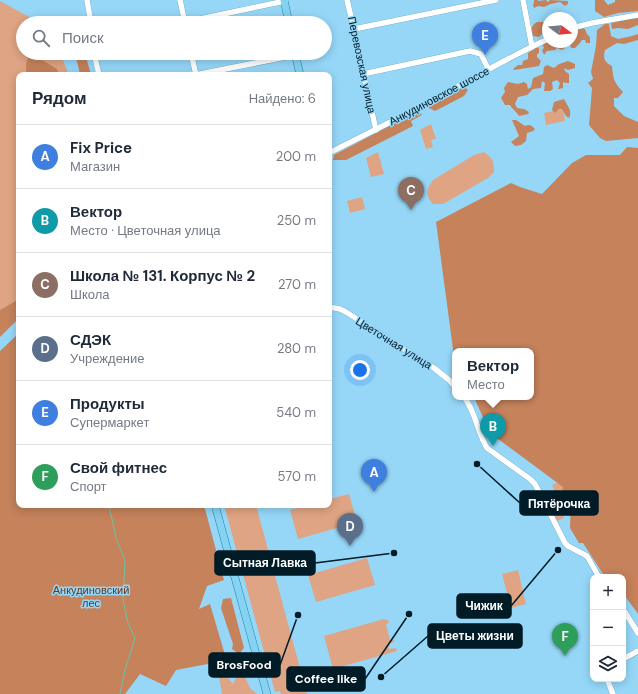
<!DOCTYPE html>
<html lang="ru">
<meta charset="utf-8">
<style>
body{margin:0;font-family:"DM Sans",sans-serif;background:#f6f6f7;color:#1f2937}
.controls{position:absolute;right:12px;bottom:12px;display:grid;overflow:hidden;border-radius:8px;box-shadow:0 2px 10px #0003}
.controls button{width:36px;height:36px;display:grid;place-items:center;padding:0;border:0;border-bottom:1px solid #e0e1e3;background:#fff;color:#1f2937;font:20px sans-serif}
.compass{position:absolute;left:542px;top:12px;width:36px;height:36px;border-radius:50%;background:#fff;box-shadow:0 2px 10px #0003;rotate:106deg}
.you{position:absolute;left:360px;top:370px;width:14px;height:14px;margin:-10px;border:3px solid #fff;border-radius:50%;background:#1a73e8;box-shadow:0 0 0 6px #1a73e833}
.badge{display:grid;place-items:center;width:26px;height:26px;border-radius:50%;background:#8e4a1d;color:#fff;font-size:13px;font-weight:700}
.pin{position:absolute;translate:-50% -33px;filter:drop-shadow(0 1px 2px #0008)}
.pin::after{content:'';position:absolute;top:21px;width:14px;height:12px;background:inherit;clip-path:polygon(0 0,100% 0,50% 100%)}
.popup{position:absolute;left:452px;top:348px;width:82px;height:52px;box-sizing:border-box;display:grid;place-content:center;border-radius:8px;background:#fff;filter:drop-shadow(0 1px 3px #0005);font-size:13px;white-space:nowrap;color:#747a83}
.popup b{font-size:15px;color:#1f2937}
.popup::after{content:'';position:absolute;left:50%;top:100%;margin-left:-8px;border:8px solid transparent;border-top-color:#fff}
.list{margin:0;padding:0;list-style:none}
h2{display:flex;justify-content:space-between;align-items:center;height:52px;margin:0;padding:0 16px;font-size:17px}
h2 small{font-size:13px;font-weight:400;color:#747a83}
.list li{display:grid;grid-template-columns:26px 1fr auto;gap:12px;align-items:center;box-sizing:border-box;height:64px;padding:0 16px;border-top:1px solid #e0e1e3}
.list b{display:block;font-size:15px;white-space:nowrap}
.list p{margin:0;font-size:13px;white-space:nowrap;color:#747a83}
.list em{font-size:13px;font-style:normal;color:#747a83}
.icon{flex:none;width:22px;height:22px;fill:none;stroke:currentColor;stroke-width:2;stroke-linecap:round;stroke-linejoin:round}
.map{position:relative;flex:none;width:638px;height:694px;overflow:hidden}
.search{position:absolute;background:#fff;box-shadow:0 2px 10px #0003;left:16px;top:16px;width:316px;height:44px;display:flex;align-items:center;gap:10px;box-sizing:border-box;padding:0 14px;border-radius:22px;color:#747a83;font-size:15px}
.panel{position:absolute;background:#fff;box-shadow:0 2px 10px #0003;left:16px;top:72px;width:316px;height:436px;border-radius:8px}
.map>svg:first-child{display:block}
</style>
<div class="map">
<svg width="638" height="694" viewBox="0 0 638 694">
<rect width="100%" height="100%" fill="#96d7f8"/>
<g fill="#dfa483">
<polygon points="0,1 40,23 23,23 23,53 60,53 69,75 19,75 19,299 0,310"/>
<polygon points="563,109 565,121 546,125 544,113"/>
<polygon points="431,124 436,139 431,140 433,147 426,149 420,130"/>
<polygon points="378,152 384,174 371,177 366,158"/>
<path d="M484,152c9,7 10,9 10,20l-6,6 -45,26h-10c-8,-9 -7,-14 0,-24l41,-25z"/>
<polygon points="362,197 365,209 350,213 347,201"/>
<polygon points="563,480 574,507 563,512 552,485"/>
<polygon points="349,494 355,515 349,517 351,524 298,539 290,510 309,505 329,505 329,499"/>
<polygon points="556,499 564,518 557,521 549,503"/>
<polygon points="224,505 256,505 307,694 281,694 280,691 275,692"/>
<polygon points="367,558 375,585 316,602 308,575"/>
<polygon points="518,570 526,604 511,608 502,574"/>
<polygon points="384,619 388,620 389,623 386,624 390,640 394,640 394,642 388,644 389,649 396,648 397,651 333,669 324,636"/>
<polygon points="217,664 233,684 241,668 250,688 257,694 222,694"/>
</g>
<g fill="#c5825b">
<polygon points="534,0 538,0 538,1 546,0 548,2 550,0 568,1 568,4 565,6 560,2 551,4 544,7 538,6 534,8 533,5 534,2"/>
<polygon points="595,0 604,0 608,5 615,2 615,0 638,0 638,11 618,13 604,17 595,11"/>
<polygon points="638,17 638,25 628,29 618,28 612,29 611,23"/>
<polygon points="537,22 548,22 548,31 542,34 539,37 532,36 531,29 534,24"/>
<path d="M605,24h4l2,12 7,3 14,-3 6,-2v6l-14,4 -7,-1 -12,7c-2,8 -1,12 7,16 1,12 2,17 11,26l-5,6h-4v8l10,10 14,6v16l-32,3 -6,-3 -11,-13 3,-37 -4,-5 5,-4 -2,-7 5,-26 1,-16z"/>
<path d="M581,27l4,2 2,5 3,3v6h-4l-1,-3h-3l-2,3 -5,5h-4l-1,-5 -5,2v3l-3,2 -5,-2 -2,2 -8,1 -3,4 -2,-5 2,-2 -1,-2 1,-4 5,1 1,-1h22c0,-9 0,-12 9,-15z"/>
<polygon points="535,47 539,48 539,53 537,54 537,57 541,61 539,66 514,70 513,69 518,65 522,65 523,61 528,59 528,53 533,50"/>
<polygon points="74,53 85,53 91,75 80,75 78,65"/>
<path d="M29,56l15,5 13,8 2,6h-30l-2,-1c-2,-7 -1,-12 2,-18z"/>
<path d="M568,61l7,3v4l-7,2 -4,-2 1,3 4,3v9h-3l-3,-1v6l-4,1h-1l2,-6 -3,-3 -5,2 1,7 -3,2h-6l1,-8 -3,-2 -1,7 -8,1 -6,6 -9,2 -3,7 2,4 7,1 5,3 -1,2 -9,2c-3,-5 -6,-6 -9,-11h-5l-4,-7 4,-6 -1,-4 4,-6 10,2 6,-2 3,2 1,5 3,-2 2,-9 10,-4 1,-7 3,-2 7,3 5,-4z"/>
<polygon points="464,87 468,90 464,96 435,111 427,107"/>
<path d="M564,99c3,7 9,11 5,19l-3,-2 -4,-7h-3l-4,4 -3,-3 2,-8z"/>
<polygon points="418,111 422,115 411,121 413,126 346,160 333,160 334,155"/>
<path d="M512,120h4l9,6c5,-2 6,-1 10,3l-2,2 -6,2 -1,8 -5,4 -6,1 -4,-4 8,-6z"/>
<polygon points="627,147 638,148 638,614 625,596 623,596 623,577 605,577 583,543 579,543 570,528 571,501 566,501 561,497 563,487 490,433 477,404 474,397 531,397 531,351 455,351 455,364 436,222 511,183 520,187 542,194 572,163 586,155 620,155"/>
<polygon points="19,299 19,318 0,337 0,310"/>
<polygon points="19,333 19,505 204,505 224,580 207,586 199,609 210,604 225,655 213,663 176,670 166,686 140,674 125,694 0,694 0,351"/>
<polygon points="231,598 244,648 239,654 232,649 233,644 221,608 223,599"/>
</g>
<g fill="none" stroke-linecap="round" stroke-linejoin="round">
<polyline stroke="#69c5a8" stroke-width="1" points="109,505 116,538 125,560 123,600 128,623 135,638 125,670 120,694"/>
<defs>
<g id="minor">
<polyline points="87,0 91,23"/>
<polyline points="180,0 185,23"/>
<polyline points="347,0 354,29 355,37 376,130"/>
<polyline points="523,0 532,47"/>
<polyline points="181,23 285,1"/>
<polyline points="572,28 592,23 638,15"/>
<polyline points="354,29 496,0"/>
<polyline points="94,53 99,75"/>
<polyline points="191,53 196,75"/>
<polyline points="363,74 470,51 481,54 488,69"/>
<polyline points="195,75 296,55"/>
<path d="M329,153c34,-17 67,-34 101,-51 39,-22 77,-44 118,-63"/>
<polyline points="329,307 340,309 346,312 434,368 449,380 455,387"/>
<path d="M464,397c12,15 13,35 23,51l43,31 5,5 30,59 3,3 19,10 12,21"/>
<polyline points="623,609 638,633"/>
<polyline points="623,659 638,651"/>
<polyline points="607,679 613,694"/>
</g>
<g id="major">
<polyline points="284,0 289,23"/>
<polyline points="295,53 300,75"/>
<polyline points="215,505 267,694"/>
</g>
</defs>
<use href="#minor" stroke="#5798b7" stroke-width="6"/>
<use href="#major" stroke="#227fa6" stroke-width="8"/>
<use href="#minor" stroke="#fff" stroke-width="5.5"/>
<use href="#major" stroke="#85d3f2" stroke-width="7"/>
</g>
<g text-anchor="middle" stroke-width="3" stroke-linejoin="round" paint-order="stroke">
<g font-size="11" fill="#011b27" stroke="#96d7f8">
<text transform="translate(362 65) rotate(78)" y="4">Перевозская улица</text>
<text transform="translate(439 96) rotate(-28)" y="4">Анкудиновское шоссе</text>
<text transform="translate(394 343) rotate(32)" y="4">Цветочная улица</text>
</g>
<g font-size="11" fill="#633519" stroke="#96d7f8">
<text x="91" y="594">Анкудиновский<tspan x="91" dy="13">лес</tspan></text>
</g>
</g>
<path fill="none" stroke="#011b27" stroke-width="1.5" d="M477 464L520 503M394 553L315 563M558 550L511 606M381 677L428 636M298 615L280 665M409 614L365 679"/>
<g fill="#011b27" stroke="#96d7f8" stroke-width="1.5">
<circle cx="477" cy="464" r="4"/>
<circle cx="394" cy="553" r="4"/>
<circle cx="558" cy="550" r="4"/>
<circle cx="381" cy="677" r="4"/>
<circle cx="298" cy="615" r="4"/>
<circle cx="409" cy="614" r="4"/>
</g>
<g fill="#011b27" stroke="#011b27" stroke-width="1.5">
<rect x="520" y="491" width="78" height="24" rx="4"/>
<rect x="215" y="551" width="100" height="24" rx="4"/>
<rect x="457" y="594" width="54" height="24" rx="4"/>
<rect x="428" y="624" width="94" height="24" rx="4"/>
<rect x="209" y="653" width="71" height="24" rx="4"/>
<rect x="287" y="667" width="78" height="24" rx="4"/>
</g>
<g font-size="12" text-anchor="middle" font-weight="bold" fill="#fff">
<text x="559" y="508">Пятёрочка</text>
<text x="265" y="567">Сытная Лавка</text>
<text x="484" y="610">Чижик</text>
<text x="475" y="640">Цветы жизни</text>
<text x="244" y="669">BrosFood</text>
<text x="326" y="683">Coffee like</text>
</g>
</svg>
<div class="controls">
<button>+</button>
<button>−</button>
<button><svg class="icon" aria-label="layers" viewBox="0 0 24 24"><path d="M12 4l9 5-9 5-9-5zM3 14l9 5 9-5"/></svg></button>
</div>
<svg class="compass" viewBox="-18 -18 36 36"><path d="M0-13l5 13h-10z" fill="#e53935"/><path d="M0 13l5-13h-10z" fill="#747a83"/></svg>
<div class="you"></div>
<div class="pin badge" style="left:374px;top:492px;background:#3f7fe0">A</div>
<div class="pin badge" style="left:493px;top:446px;background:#0f9aa8">B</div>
<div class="popup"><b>Вектор</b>Место</div>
<div class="pin badge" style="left:411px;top:210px;background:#8d6e63">C</div>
<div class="pin badge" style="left:350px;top:546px;background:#5c6f8a">D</div>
<div class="pin badge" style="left:485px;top:55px;background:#3f7fe0">E</div>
<div class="pin badge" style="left:565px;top:656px;background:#2e9e5b">F</div>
<div class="search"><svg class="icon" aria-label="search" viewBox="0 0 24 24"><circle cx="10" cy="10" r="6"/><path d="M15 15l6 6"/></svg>Поиск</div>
<section class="panel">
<h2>Рядом<small>Найдено: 6</small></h2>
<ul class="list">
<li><span class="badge" style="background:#3f7fe0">A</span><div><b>Fix Price</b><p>Магазин</p></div><em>200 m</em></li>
<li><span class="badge" style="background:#0f9aa8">B</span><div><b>Вектор</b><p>Место · Цветочная улица</p></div><em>250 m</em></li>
<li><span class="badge" style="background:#8d6e63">C</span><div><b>Школа № 131. Корпус № 2</b><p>Школа</p></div><em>270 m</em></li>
<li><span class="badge" style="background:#5c6f8a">D</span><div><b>СДЭК</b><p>Учреждение</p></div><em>280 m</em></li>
<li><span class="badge" style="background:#3f7fe0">E</span><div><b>Продукты</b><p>Супермаркет</p></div><em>540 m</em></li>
<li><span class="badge" style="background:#2e9e5b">F</span><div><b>Свой фитнес</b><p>Спорт</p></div><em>570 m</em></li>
</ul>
</section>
</div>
